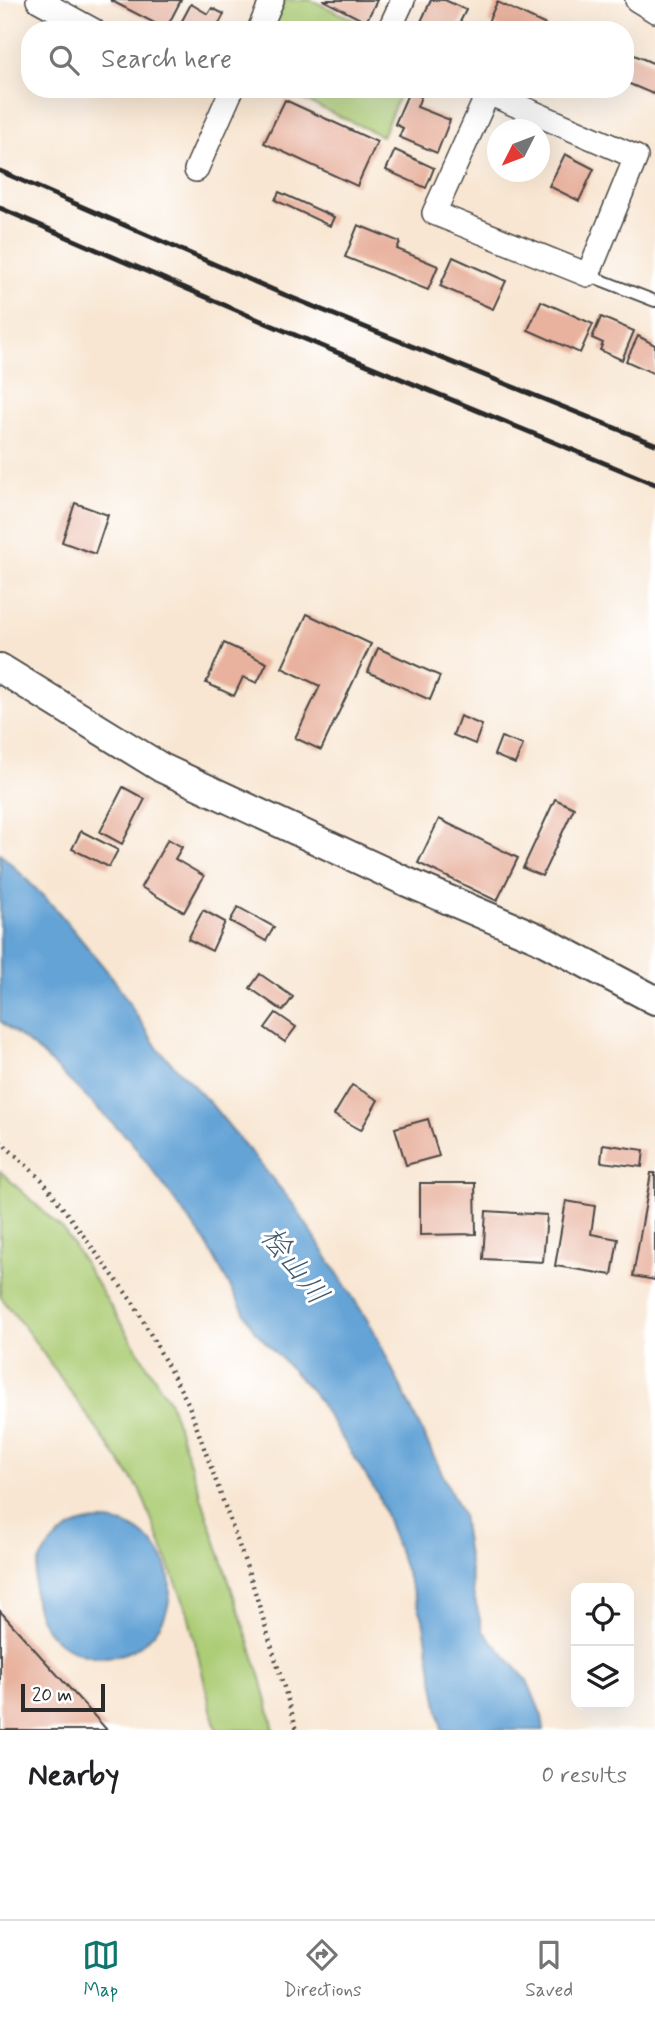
<!DOCTYPE html>
<meta charset="utf-8">
<style>
body{margin:0;font-family:Mynerve,"Klee One",sans-serif;background:#f2f2f2;color:#202124}
.controls{position:absolute;right:21px;bottom:21px;display:grid;overflow:hidden;border-radius:14px;box-shadow:0 7px 28px #0002}
.controls button{width:63px;height:63px;display:grid;place-items:center;padding:0;border:0;border-bottom:2px solid #e0e0e0;background:#fff;color:#202124;font:35px sans-serif}
.compass{position:absolute;left:487px;top:119px;width:63px;height:63px;border-radius:50%;background:#fff;box-shadow:0 7px 28px #0002;rotate:228deg}
.scale{position:absolute;left:21px;bottom:18px;width:84px;box-sizing:border-box;padding-left:7px;border:4px solid #2b2b2b;border-top:0;font-size:19px;line-height:24px;white-space:nowrap;color:#2b2b2b;-webkit-text-stroke:5px #fff;paint-order:stroke}
.list{margin:0;padding:0;list-style:none}
h2{display:flex;justify-content:space-between;align-items:center;height:91px;margin:0;padding:0 28px;font-size:30px}
h2 small{font-size:23px;font-weight:400;color:#757577}
.icon{flex:none;width:38px;height:38px;fill:none;stroke:currentColor;stroke-width:2;stroke-linecap:round;stroke-linejoin:round}
.map{position:relative;flex:none;width:655px;height:1730px;overflow:hidden}
.search{position:absolute;background:#fff;box-shadow:0 7px 28px #0002;left:21px;right:21px;top:21px;height:77px;display:flex;align-items:center;gap:18px;box-sizing:border-box;padding:0 24px;border-radius:28px;color:#757577;font-size:26px}
.sheet{height:189px;background:#fff}
nav{display:flex;justify-content:space-around;align-items:center;box-sizing:border-box;height:98px;border-top:2px solid #e0e0e0;background:#fff;font-size:19px;color:#757577}
nav a{display:grid;justify-items:center;gap:4px}
nav .on{color:#0f766e}
.map>svg:first-child{display:block}
</style>
<div class="map">
<svg width="655" height="1730" viewBox="0 0 655 1730">
<rect width="100%" height="100%" fill="#fff"/>
<filter id="ink" filterUnits="userSpaceOnUse"><feTurbulence type="fractalNoise" baseFrequency=".0143" numOctaves="2"/><feDisplacementMap in="SourceGraphic" scale="14" xChannelSelector="R" yChannelSelector="G"/><feConvolveMatrix kernelMatrix="1 2 1 2 8 2 1 2 1" color-interpolation-filters="sRGB"/></filter>
<filter id="wash" filterUnits="userSpaceOnUse"><feTurbulence type="fractalNoise" baseFrequency=".00686" numOctaves="4" result="noise"/><feDisplacementMap in="SourceGraphic" scale="28" xChannelSelector="R" yChannelSelector="G"/><feGaussianBlur stdDeviation="1.57" result="paint"/><feColorMatrix in="noise" values="0 0 0 0 0 0 0 0 0 0 0 0 0 0 0 0 0 1.4 0 .05"/><feComposite in="paint" operator="in"/></filter>
<g filter="url(#wash)">
<rect width="100%" height="100%" fill="#f8e6d2"/>
<g fill="#accc74" stroke="#6c7c50" stroke-width="2">
<polygon points="285,0 311,0 376,30 271,30"/>
<polygon points="280,89 402,89 382,136"/>
<polygon points="0,1171 65,1232 170,1403 261,1678 274,1730 216,1730 188,1613 140,1490 28,1332 0,1296"/>
</g>
<g fill="#64a3d6" stroke="#486780" stroke-width="2">
<polygon points="0,853 55,908 113,978 158,1049 211,1104 294,1205 373,1329 462,1515 473,1592 483,1631 527,1680 542,1716 544,1730 442,1730 423,1619 378,1495 313,1392 254,1330 206,1243 130,1140 42,1054 0,1021"/>
<circle cx="102" cy="1589" r="68"/>
</g>
<g id="blocks">
<g fill="#e8b29f">
<polygon points="110,0 181,0 166,29"/>
<polygon points="323,0 377,0 366,22"/>
<polygon points="431,0 445,0 466,10 456,30 417,30"/>
<polygon points="497,2 546,25 544,30 505,30 488,22"/>
<polygon points="191,4 208,14 212,8 224,14 218,26 224,30 177,30"/>
<polygon points="625,51 655,64 655,89 653,94 625,82"/>
<polygon points="410,89 424,89 417,107 450,120 437,153 399,137 403,128 395,124"/>
<polygon points="285,100 377,142 357,186 264,143"/>
<polygon points="395,150 434,168 426,188 386,170"/>
<polygon points="565,154 594,169 579,201 549,186"/>
<polygon points="279,192 334,217 330,226 275,200"/>
<polygon points="358,225 400,242 397,249 438,266 428,290 345,257"/>
<polygon points="453,257 506,281 493,309 440,286"/>
<polygon points="541,301 593,324 580,353 528,330"/>
<polygon points="601,317 634,331 622,360 600,350 603,343 592,338"/>
<polygon points="638,336 655,345 655,374 626,361"/>
<polygon points="75,503 108,515 95,554 62,542"/>
<polygon points="307,614 371,644 321,750 295,738 320,686 282,668"/>
<polygon points="224,643 267,663 257,683 243,677 234,696 206,683"/>
<polygon points="378,648 440,676 430,700 368,672"/>
<polygon points="460,716 482,725 475,744 453,735"/>
<polygon points="501,737 523,745 515,764 494,755"/>
<polygon points="123,787 145,799 122,844 100,832"/>
<polygon points="555,799 574,808 542,876 523,868"/>
<polygon points="439,819 518,858 497,901 418,863"/>
<polygon points="81,831 118,850 109,867 72,849"/>
<polygon points="168,839 182,847 175,859 204,876 184,912 141,887"/>
<polygon points="238,907 274,927 266,941 230,921"/>
<polygon points="203,910 225,922 212,951 188,939"/>
<polygon points="260,974 293,997 283,1011 250,988"/>
<polygon points="276,1013 296,1027 285,1042 265,1028"/>
<polygon points="352,1085 378,1100 361,1130 334,1115"/>
<polygon points="428,1119 439,1156 406,1165 395,1128"/>
<polygon points="603,1144 644,1150 642,1167 601,1162"/>
<polygon points="651,1173 655,1173 655,1280 633,1276"/>
<polygon points="420,1183 475,1183 476,1234 420,1235"/>
<polygon points="566,1201 595,1206 591,1234 618,1239 612,1275 555,1266"/>
<polygon points="486,1211 547,1215 543,1262 483,1259"/>
<polygon points="0,1611 107,1730 0,1730"/>
</g>
</g>
</g>
<g filter="url(#ink)">
<use href="#blocks" fill-opacity="0" stroke="#4a4744" stroke-width="2"/>
<g fill="none" stroke-linecap="round" stroke-linejoin="round">
<defs>
<polyline id="service" points="588,275 655,301"/>
<g id="minor">
<polyline points="38,0 93,30"/>
<polyline points="637,0 655,11"/>
<polyline points="259,30 272,0"/>
<polyline points="389,30 403,0"/>
<polyline points="479,89 636,157 588,275 434,213 488,93"/>
<polyline points="196,170 232,89"/>
</g>
<polyline id="tertiary" points="0,668 162,768 407,882 538,938 655,1000"/>
</defs>
<use href="#service" stroke="#4a4744" stroke-width="14"/>
<use href="#minor" stroke="#4a4744" stroke-width="26"/>
<use href="#tertiary" stroke="#4a4744" stroke-width="32"/>
<polyline stroke="#4a4744" stroke-width="4.5" stroke-dasharray="2 5" stroke-linecap="butt" points="0,1141 42,1180 134,1304 188,1403 251,1579 297,1730"/>
<use href="#service" stroke="#fff" stroke-width="10"/>
<use href="#minor" stroke="#fff" stroke-width="23"/>
<use href="#tertiary" stroke="#fff" stroke-width="28"/>
<g stroke="#2b2b2b" stroke-width="5">
<polyline points="0,171 285,295 655,444"/>
<polyline points="0,208 266,323 655,484"/>
</g>
</g>
</g>
<g text-anchor="middle" stroke-width="6" stroke-linejoin="round" paint-order="stroke">
<g font-size="30" font-style="italic" fill="#425b6f" stroke="#fff">
<text transform="translate(295 1265) rotate(52)" y="10">桧山川</text>
</g>
</g>
</svg>
<div class="controls">
<button><svg class="icon" aria-label="locate" viewBox="0 0 24 24"><circle cx="12" cy="12" r="6"/><path d="M12 2v4M12 18v4M2 12h4M18 12h4"/></svg></button>
<button><svg class="icon" aria-label="layers" viewBox="0 0 24 24"><path d="M12 4l9 5-9 5-9-5zM3 14l9 5 9-5"/></svg></button>
</div>
<svg class="compass" viewBox="-18 -18 36 36"><path d="M0-13l5 13h-10z" fill="#e53935"/><path d="M0 13l5-13h-10z" fill="#757577"/></svg>
<div class="scale">20 m</div>
<div class="search"><svg class="icon" aria-label="search" viewBox="0 0 24 24"><circle cx="10" cy="10" r="6"/><path d="M15 15l6 6"/></svg>Search here</div>
</div>
<section class="sheet">
<h2>Nearby<small>0 results</small></h2>
<ul class="list">
</ul>
</section>
<nav>
<a class="on"><svg class="icon" aria-label="map" viewBox="0 0 24 24"><path d="M3 6l6-2 6 2 6-2v14l-6 2-6-2-6 2zM9 4v14M15 6v14"/></svg>Map</a>
<a><svg class="icon" aria-label="directions" viewBox="0 0 24 24"><path d="M12 3l9 9-9 9-9-9zM9 14v-3h6M13 9l2 2-2 2"/></svg>Directions</a>
<a><svg class="icon" aria-label="saved" viewBox="0 0 24 24"><path d="M7 4h10v16l-5-4-5 4z"/></svg>Saved</a>
</nav>
